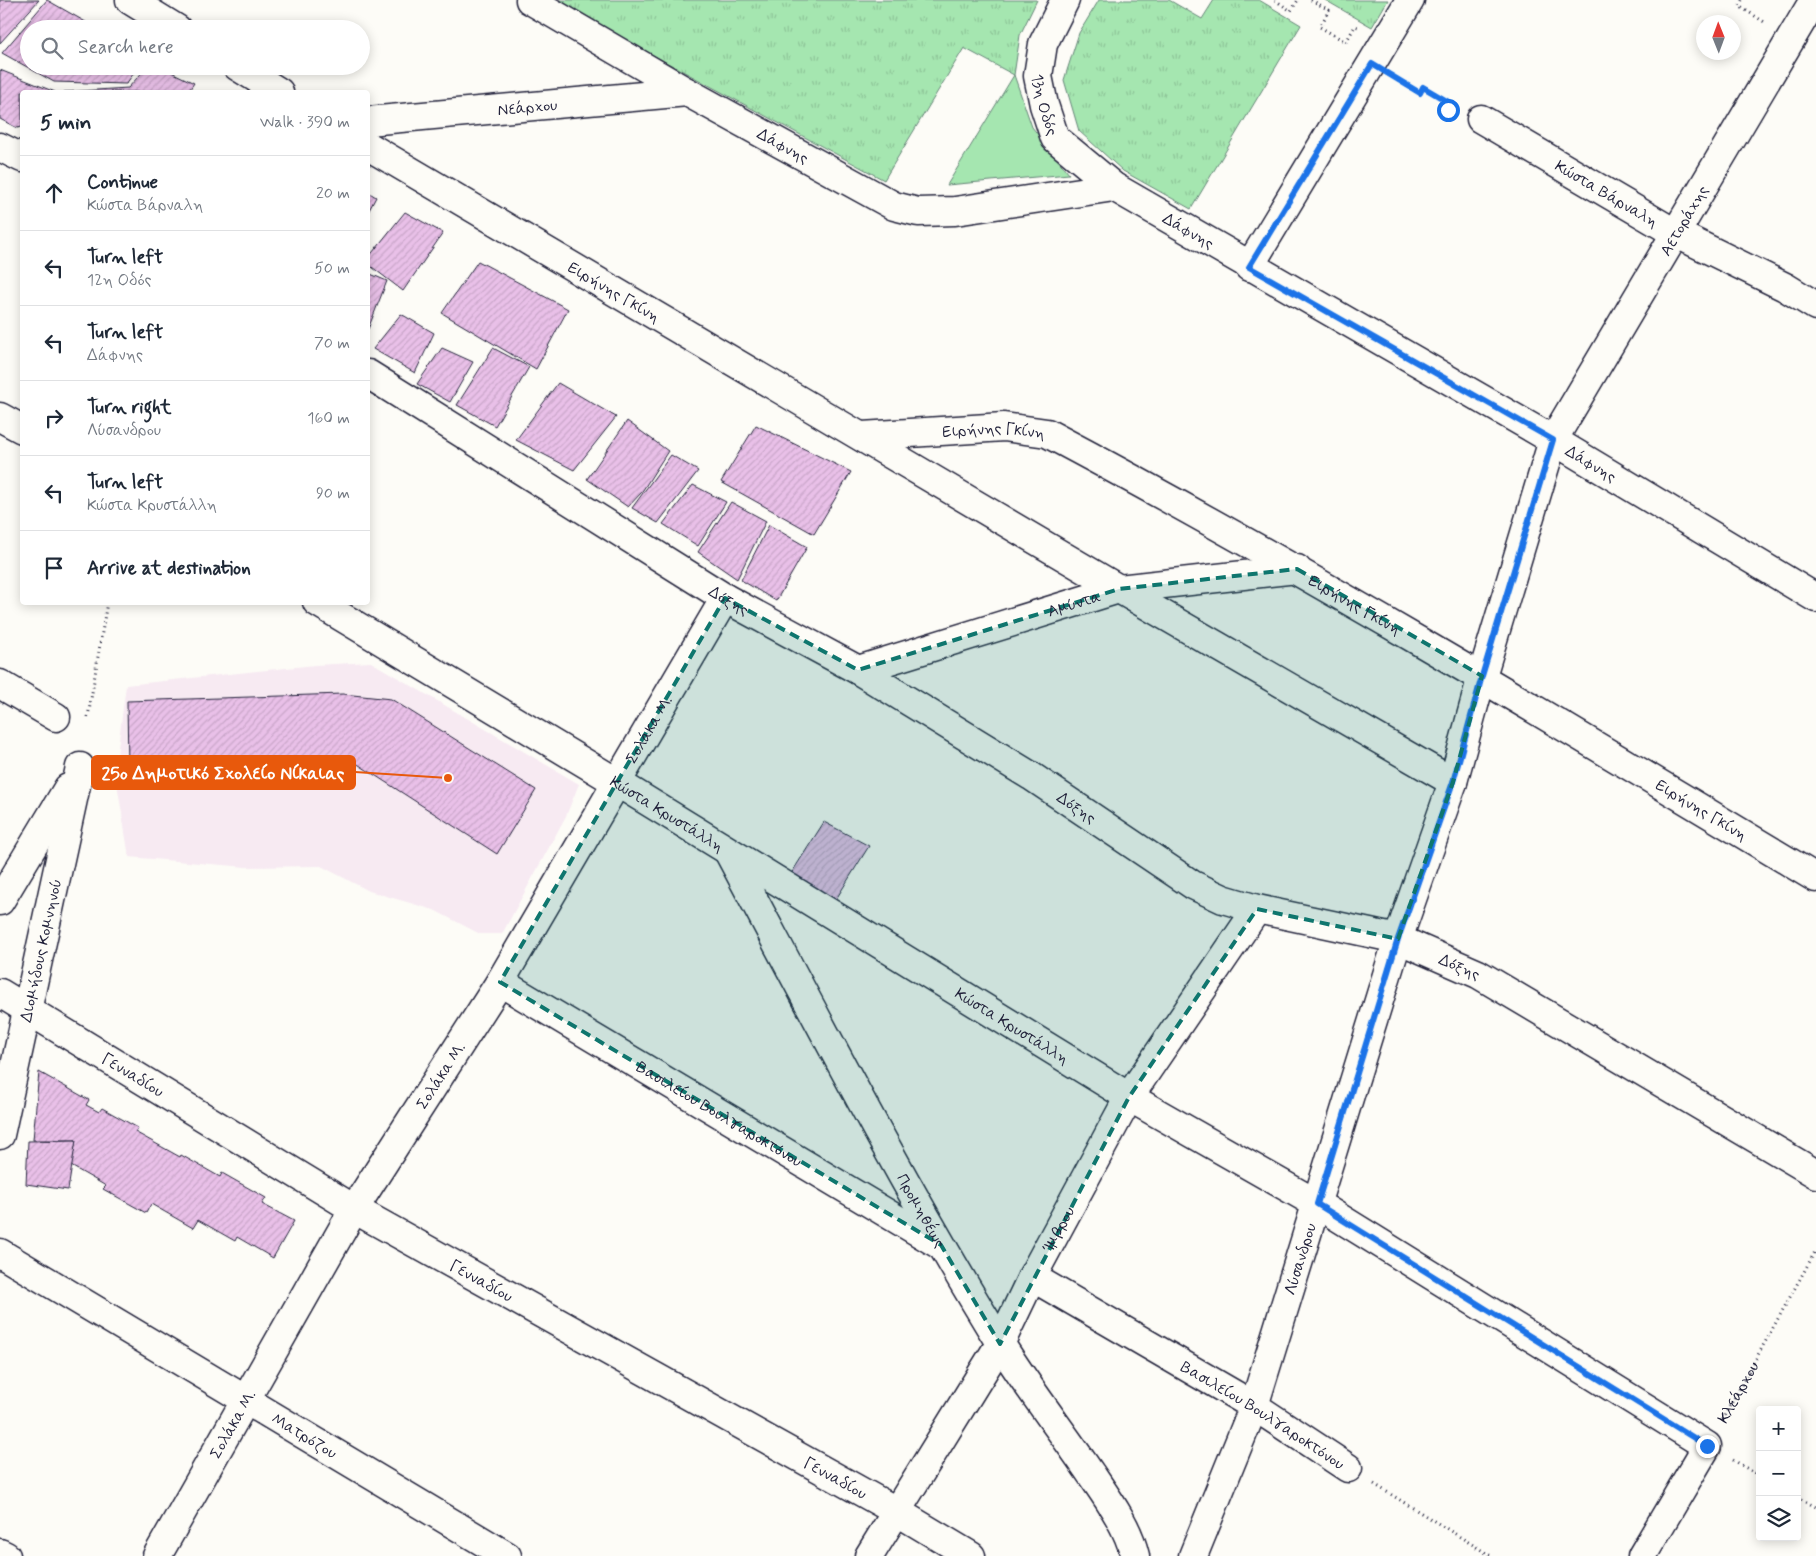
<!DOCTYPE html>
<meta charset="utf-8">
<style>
body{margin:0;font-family:Mynerve,sans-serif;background:#f6f6f7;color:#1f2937}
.controls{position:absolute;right:15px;bottom:15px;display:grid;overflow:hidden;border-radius:5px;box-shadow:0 2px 12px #0003}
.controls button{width:45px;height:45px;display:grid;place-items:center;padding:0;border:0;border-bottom:1px solid #e0e1e3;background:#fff;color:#1f2937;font:25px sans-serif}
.compass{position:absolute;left:1696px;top:15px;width:45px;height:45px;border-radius:50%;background:#fff;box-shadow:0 2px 12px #0003;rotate:359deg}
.stop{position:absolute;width:15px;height:15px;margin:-11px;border:4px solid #1a73e8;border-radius:50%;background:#fff}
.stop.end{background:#1a73e8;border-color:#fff;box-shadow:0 1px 5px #0008}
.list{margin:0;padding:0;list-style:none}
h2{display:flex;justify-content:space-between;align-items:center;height:65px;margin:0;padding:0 20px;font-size:21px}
h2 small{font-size:16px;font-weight:400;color:#747a83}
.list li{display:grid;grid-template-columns:32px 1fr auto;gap:15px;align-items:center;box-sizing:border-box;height:75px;padding:0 20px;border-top:1px solid #e0e1e3}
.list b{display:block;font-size:19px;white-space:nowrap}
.list p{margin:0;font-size:16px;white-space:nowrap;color:#747a83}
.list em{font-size:16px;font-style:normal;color:#747a83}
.icon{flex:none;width:28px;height:28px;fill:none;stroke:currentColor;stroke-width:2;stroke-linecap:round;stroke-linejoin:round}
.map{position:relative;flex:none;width:1816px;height:1556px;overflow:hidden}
.search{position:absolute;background:#fff;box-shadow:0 2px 12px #0003;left:20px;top:20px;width:350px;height:55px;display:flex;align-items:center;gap:12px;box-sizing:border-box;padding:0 18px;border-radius:28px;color:#747a83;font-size:19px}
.panel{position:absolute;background:#fff;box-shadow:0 2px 12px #0003;left:20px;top:90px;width:350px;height:515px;border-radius:5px}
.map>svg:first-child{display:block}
</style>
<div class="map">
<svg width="1816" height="1556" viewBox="0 0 1816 1556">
<defs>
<pattern id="grass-tufts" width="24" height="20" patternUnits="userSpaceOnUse" patternTransform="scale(1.25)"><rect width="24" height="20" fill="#a5e6b0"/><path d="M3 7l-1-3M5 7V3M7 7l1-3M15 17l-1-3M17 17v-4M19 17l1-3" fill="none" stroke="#8ec598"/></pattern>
<pattern id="building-hatch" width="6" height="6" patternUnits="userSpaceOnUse" patternTransform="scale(1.25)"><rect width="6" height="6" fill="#e9c0e8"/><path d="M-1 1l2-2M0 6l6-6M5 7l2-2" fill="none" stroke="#c8a5c8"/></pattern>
</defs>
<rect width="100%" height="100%" fill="#fdfcf7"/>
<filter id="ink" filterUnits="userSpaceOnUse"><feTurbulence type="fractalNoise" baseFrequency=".02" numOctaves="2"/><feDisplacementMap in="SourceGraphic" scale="10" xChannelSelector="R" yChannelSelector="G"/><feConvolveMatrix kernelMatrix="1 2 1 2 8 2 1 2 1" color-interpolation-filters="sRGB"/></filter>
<g filter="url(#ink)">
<polygon fill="#f7eaf2" points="371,662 579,784 566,816 502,934 480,934 434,910 369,891 321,866 246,867 129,857 115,771 126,685 315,665"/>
<g fill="url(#grass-tufts)" stroke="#648476">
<polygon points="551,0 1037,0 1020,35 1014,75 964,48 884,180"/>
<polygon points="1099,0 1169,0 1202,19 1214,0 1259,0 1301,25 1191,209 1123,171 1079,131 1064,80 1079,33"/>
<polygon points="1325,0 1388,0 1372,27"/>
</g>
<polygon fill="#a5e6b0" stroke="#648476" points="1014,75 1032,127 1069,174 947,185"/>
<g fill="url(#building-hatch)" stroke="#22223b">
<polygon points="0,0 39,0 0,43"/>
<polygon points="47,0 98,29 29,29 29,66 139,66 126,84 54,82 2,53"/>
<polygon points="148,66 159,66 194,83 188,92 64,92 128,88"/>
<polygon points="0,70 55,92 22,92 22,127 17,128 0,119"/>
<polygon points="368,192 376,197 368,212"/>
<polygon points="405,212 443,233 403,291 368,264 368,258"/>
<polygon points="478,261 568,309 536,369 442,313"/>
<polygon points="368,273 387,281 368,329"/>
<polygon points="401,314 434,333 415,373 373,349"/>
<polygon points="442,348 473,362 450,402 417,384"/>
<polygon points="493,348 529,367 495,426 457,405"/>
<polygon points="558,383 616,417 574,470 516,440"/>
<polygon points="627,421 668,451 641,493 628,507 587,479"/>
<polygon points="756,425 851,472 814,534 721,482"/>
<polygon points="671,455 698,471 658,523 632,508"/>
<polygon points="693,485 726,502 698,546 663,524"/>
<polygon points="731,502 766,521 737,579 698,552"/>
<polygon points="769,525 807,547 776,601 741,580"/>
<polygon points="343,694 391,699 536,790 497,854 356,763 128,766 127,701"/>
<polygon points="824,822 869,846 833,904 789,877"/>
<polygon points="39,1072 89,1100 86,1105 99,1112 102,1108 138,1128 135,1132 180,1157 181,1155 220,1177 222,1173 266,1198 262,1204 294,1221 273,1258 237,1237 235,1241 198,1220 193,1228 151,1204 146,1213 103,1189 106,1186 71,1166 76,1140 33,1140"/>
<polygon points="76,1140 68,1190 26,1184 28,1141"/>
</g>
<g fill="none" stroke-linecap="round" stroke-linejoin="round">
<defs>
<g id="street">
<polyline points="130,0 177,29"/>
<path id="s2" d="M530,0l157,92 207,114 24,6 37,-1 159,-24"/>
<path id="s3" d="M1065,0l-22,44 -5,32 6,29 11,33 59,49 439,253 263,158"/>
<polyline points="237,66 279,92"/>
<path id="s4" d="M1481,119l194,114 110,54 31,19"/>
<path id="s5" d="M368,121l319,-29"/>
<path id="s6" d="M368,146l751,443 334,193"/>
<polyline points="0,147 22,158"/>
<polyline points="1249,267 1410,0"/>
<path id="s7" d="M368,374l357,224 133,72 173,106 162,109 30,14 34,10 141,30 80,35 338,200"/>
<polyline points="0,417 22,429"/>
<path id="s8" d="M862,436l142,-9 43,6c262,139 515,292 769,445"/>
<path id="s9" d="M317,602l301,181 511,314 188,107 390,242 -65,110"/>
<path id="s10" d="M858,670l261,-81 178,-20"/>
<polyline points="0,684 56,717"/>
<path id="s11" d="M729,853c88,165 173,331 271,490 28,45 61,87 91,131 17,25 37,52 44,82"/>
<polyline points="0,901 68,788"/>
<path id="s12" d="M500,982l440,263"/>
<path id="s13" d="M0,993l354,216 542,302 75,45"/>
<path id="s14" d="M0,1135l80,-368"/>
<path id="s15" d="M0,1253l507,303"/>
<path id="s16" d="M1032,1277l222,129 94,62"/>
<polyline points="0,1553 6,1556"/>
<path id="s17" d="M157,1556l197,-347 146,-227 225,-384"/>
<path id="s18" d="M869,1556l131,-212 32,-67 97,-180 128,-188"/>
<path id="s19" d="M1193,1556l61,-150 144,-467 55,-157 29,-106 71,-236 261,-440"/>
</g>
</defs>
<use href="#street" stroke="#22223b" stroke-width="31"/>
<g stroke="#22223b" stroke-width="3" stroke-dasharray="1 4" stroke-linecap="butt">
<polyline points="1275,0 1291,11 1298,0"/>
<polyline points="1311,0 1329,10 1320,27 1346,42 1355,26 1358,27"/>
<polyline points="1742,0 1739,6 1766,23"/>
<polyline points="1398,80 1420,93 1423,87 1452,104 1448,110 1452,113"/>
<polyline points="88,717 107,602"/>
<path id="s1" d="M1722,1420l94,-170"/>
<polyline points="1733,1460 1760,1476"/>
<polyline points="1374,1484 1491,1556"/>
<polyline points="1797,1497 1816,1507"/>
</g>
<use href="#street" stroke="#fdfcf7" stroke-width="28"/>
</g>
</g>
<g fill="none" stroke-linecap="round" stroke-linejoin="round" filter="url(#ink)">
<polyline stroke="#1a73e8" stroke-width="6" points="1448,110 1452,104 1423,87 1420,93 1372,64 1249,267 1553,440 1482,676 1453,782 1398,939 1317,1204 1707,1446"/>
</g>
<path fill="#0f766e" fill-opacity="0.2" stroke="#0f766e" stroke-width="4" stroke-dasharray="10 6" stroke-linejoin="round" d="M1297,569l185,107 -29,106 -55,157 -141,-30 -128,188 -129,247 -59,-99 -441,-263 225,-384 133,72 261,-81z"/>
<g text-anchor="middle" stroke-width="5" stroke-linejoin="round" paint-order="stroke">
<g font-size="16" fill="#22223b" stroke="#fdfcf7">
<text dy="6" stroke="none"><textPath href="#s3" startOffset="111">13η Οδός</textPath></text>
<text dy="6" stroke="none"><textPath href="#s5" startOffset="160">Νεάρχου</textPath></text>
<text dy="6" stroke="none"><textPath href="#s2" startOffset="292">Δάφνης</textPath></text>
<text dy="6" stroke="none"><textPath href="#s4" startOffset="146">Κώστα Βάρναλη</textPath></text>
<text dy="6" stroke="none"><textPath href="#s19" startOffset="1429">Αετοράχης</textPath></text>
<text dy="6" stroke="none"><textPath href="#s3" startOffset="309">Δάφνης</textPath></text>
<text dy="6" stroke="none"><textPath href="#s6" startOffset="286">Ειρήνης Γκίνη</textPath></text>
<text dy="6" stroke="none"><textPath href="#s8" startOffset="132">Ειρήνης Γκίνη</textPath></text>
<text dy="6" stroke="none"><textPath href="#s3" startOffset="774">Δάφνης</textPath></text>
<text dy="6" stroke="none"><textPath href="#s7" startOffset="426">Δόξης</textPath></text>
<text dy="6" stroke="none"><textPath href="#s8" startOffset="538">Ειρήνης Γκίνη</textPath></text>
<text dy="6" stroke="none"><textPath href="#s10" startOffset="226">Αμύντα</textPath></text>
<text dy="6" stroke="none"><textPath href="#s17" startOffset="962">Σολάκα Μ.</textPath></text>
<text dy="6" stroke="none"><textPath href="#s7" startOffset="831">Δόξης</textPath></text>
<text dy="6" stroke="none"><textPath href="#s8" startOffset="941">Ειρήνης Γκίνη</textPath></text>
<text dy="6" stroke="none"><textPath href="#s9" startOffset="409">Κώστα Κρυστάλλη</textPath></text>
<text dy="6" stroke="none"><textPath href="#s14" startOffset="189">Διομήδους Κομνηνού</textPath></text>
<text dy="6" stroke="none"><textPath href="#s7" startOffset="1251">Δόξης</textPath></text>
<text dy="6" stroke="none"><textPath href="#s9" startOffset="814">Κώστα Κρυστάλλη</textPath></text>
<text dy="6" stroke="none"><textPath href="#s13" startOffset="156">Γενναδίου</textPath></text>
<text dy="6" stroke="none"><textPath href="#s17" startOffset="558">Σολάκα Μ.</textPath></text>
<text dy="6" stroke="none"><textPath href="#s12" startOffset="256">Βασιλείου Βουλγαροκτόνου</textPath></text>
<text dy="6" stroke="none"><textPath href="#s11" startOffset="406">Προμηθέως</textPath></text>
<text dy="6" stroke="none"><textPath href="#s18" startOffset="378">Ίμβρου</textPath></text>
<text dy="6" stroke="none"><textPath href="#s19" startOffset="316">Λύσανδρου</textPath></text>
<text dy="6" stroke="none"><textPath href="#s13" startOffset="561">Γενναδίου</textPath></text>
<text dy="6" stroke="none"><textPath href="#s1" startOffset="32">Κλεάρχου</textPath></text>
<text dy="6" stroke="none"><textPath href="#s16" startOffset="269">Βασιλείου Βουλγαροκτόνου</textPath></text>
<text dy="6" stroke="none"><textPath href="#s17" startOffset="152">Σολάκα Μ.</textPath></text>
<text dy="6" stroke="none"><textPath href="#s15" startOffset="355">Ματρόζου</textPath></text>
<text dy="6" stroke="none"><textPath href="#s13" startOffset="966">Γενναδίου</textPath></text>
</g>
</g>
<path fill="none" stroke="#e8590c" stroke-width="2" d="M448 778L355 772"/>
<circle fill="#e8590c" stroke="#fdfcf7" stroke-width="2" cx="448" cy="778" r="5"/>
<rect fill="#e8590c" stroke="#e8590c" stroke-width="2" x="92" y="756" width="263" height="33" rx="5"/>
<g font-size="18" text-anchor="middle" font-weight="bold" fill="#fff">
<text x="223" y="779">25o Δημοτικό Σχολείο Νίκαιας</text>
</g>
</svg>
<div class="controls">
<button>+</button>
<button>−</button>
<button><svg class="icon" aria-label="layers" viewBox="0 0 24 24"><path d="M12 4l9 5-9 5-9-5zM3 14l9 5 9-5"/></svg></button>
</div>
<svg class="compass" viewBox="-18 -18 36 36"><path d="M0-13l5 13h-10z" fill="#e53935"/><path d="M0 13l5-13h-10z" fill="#747a83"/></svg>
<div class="stop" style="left:1448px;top:110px"></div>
<div class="stop end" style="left:1707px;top:1446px"></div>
<div class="search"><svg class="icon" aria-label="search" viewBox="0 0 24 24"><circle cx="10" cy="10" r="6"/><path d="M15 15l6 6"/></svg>Search here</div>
<section class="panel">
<h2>5 min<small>Walk · 390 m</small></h2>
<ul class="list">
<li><svg class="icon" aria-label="ahead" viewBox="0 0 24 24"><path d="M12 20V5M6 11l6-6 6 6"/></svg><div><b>Continue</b><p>Κώστα Βάρναλη</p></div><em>20 m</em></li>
<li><svg class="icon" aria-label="left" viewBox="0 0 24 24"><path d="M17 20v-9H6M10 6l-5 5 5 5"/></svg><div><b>Turn left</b><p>12η Οδός</p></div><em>50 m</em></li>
<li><svg class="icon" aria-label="left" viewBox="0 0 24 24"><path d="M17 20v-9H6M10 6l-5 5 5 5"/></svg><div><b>Turn left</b><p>Δάφνης</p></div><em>70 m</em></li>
<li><svg class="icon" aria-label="right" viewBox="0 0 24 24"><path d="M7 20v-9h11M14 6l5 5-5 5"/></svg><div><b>Turn right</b><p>Λύσανδρου</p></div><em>160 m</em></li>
<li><svg class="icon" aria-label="left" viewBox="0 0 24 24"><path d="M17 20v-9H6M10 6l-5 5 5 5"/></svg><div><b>Turn left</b><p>Κώστα Κρυστάλλη</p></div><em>90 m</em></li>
<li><svg class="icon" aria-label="arrive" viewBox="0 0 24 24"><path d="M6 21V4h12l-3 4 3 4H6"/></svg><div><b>Arrive at destination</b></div></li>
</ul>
</section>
</div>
